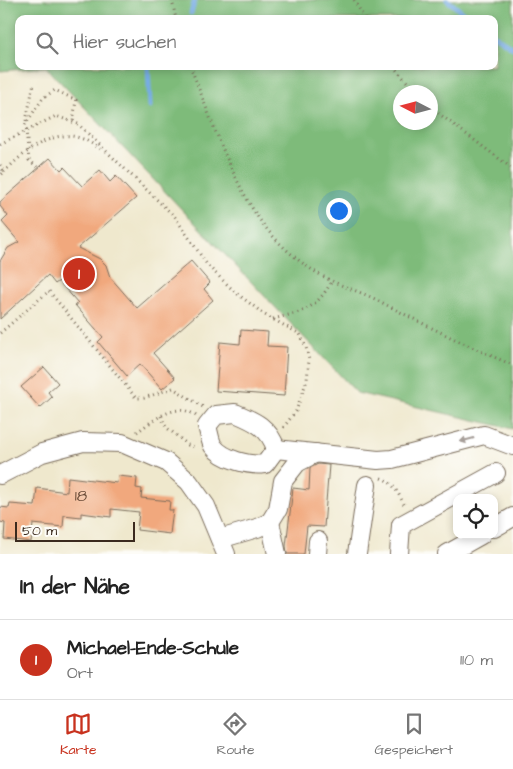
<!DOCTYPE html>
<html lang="de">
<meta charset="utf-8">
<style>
body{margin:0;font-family:"Architects Daughter",sans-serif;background:#f2f2f2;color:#222}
.controls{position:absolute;right:15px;bottom:15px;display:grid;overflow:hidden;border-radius:10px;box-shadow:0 2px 8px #0003}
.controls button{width:45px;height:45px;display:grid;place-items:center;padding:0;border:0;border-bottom:1px solid #e0e0e0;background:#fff;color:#222;font:25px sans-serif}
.compass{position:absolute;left:393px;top:85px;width:45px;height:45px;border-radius:50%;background:#fff;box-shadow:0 2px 8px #0003;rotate:276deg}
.scale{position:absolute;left:15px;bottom:12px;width:120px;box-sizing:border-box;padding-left:5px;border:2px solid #3b2a1e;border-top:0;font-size:14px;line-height:18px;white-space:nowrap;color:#3b2a1e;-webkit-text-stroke:4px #fdfcf7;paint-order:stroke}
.you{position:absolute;left:338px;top:210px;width:18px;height:18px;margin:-12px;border:4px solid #fff;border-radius:50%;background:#1a73e8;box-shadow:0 0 0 8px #1a73e833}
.badge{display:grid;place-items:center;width:32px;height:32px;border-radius:50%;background:#c8321e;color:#fff;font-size:16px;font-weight:700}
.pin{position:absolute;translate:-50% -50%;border:2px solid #fff;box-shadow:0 1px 5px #0006}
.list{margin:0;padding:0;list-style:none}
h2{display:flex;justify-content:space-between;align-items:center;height:65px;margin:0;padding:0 20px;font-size:21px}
h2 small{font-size:16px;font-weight:400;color:#767676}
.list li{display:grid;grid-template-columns:32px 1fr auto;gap:15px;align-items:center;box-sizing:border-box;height:80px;padding:0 20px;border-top:1px solid #e0e0e0}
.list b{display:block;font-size:19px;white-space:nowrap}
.list p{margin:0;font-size:16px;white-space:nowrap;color:#767676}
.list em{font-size:16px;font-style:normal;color:#767676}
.icon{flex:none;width:28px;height:28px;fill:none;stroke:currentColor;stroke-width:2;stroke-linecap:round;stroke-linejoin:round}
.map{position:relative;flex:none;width:513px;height:554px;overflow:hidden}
.search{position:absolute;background:#fff;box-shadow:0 2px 8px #0003;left:15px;right:15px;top:15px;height:55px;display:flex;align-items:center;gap:12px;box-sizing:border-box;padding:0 18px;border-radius:10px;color:#767676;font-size:19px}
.sheet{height:145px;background:#fff}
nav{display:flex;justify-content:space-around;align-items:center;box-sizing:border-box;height:70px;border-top:1px solid #e0e0e0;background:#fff;font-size:14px;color:#767676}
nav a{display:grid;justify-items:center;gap:2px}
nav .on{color:#c8321e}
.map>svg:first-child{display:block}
</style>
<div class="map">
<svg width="513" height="554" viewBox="0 0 513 554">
<rect width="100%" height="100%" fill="#fdfcf7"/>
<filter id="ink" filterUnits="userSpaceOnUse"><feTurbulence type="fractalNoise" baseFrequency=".02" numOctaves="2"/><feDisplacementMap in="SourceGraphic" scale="10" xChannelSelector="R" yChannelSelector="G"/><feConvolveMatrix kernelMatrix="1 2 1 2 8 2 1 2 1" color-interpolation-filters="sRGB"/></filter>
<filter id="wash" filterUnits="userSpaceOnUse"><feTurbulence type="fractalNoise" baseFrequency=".0096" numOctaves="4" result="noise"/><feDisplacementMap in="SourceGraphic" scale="20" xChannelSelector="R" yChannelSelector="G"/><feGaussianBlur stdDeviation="1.12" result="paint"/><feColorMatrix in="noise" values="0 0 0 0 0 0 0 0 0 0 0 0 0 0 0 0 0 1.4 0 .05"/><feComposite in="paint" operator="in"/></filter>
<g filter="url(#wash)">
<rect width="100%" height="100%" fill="#efe8cd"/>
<path fill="#7ebb7a" stroke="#5c724c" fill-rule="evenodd" d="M0,0h513v429l-156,-36 -311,-326 -46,4zM19,19h475v47h-475zM400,92h30v30h-30z"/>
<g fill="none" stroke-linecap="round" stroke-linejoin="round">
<g stroke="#77ace4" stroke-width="5">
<polyline points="447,0 471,19"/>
<polyline points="191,13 195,0"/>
<polyline points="494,35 513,48"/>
<polyline points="148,66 150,106"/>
</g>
</g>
<g id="blocks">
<g fill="#f1a87d">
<polygon points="50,158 61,170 64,167 82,186 100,170 110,182 116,176 136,198 78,248 100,259 106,265 110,277 137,308 191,261 210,283 204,289 213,300 153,353 175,378 162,389 140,364 127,376 98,342 103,337 75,305 78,303 59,281 55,284 48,275 0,319 0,261 8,248 19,242 2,222 8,216 0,206 0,202"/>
<polygon points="241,330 268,332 267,346 287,347 284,396 216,391 220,342 240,344"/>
<polygon points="44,367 58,383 48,392 52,397 40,408 21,387"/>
<polygon points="318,464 329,465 324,527 307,526 304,554 287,554 286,546 293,488 309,490 310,468"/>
<polygon points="118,476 137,478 136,488 142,489 141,498 170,501 169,510 173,510 170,534 137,530 139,512 111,509 111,517 81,513 81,517 64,515 63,527 33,524 31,542 4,539 5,523 0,522 0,507 9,508 10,504 35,506 37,488 67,492 68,477 117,483"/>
</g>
</g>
</g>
<g filter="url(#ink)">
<use href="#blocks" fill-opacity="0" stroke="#7a6c5b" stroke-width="1"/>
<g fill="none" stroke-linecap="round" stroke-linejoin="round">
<defs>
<g id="minor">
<path d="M235,413c19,8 34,14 41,36l-11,15c-15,2 -42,-4 -52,-18 -3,-5 -4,-14 -6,-20l9,-11z"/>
<polyline points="276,449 378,460 392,459 484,435 513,446"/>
<polyline points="0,475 42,453 83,442 122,443 166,462 189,482 206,506 226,554"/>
<polyline points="270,522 277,554"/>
<polyline points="494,528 513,517"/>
<polyline points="220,539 257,528 270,522 278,509 283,481 297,463 316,453"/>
<polyline points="317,554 318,541"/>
<polyline points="357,554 367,485"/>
<polyline points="399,554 401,525 496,473"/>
<polyline points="447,554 481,535"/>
</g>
</defs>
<use href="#minor" stroke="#7a6c5b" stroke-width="20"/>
<g stroke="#7a6c5b" stroke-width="3" stroke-dasharray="1 4" stroke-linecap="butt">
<polyline points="172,0 176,19"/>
<polyline points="354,0 365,19"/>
<path d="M190,66c19,47 35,96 61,140 17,30 48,59 79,74 16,8 34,13 49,21 44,23 88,45 134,64"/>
<polyline points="393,66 416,92"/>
<polyline points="430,107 513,169"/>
<polyline points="26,121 34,83"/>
<polyline points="25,125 43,98 55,90 76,100 73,122"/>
<polyline points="26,130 29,160 37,167"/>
<polyline points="0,144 56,116 78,124 175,217 208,266 235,292 265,315 300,334 306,347 309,360 307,380 296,411 283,428"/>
<polyline points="0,165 4,172 0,176"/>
<path d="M4,172c18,-18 48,-44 76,-34 7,2 14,7 20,11"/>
<path d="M273,319c32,-8 42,-9 59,-38"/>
<polyline points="0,333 49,291 136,398 144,398 173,388 203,407"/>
<polyline points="161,416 166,427 188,445 196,447"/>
<path d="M137,432c16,-11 39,-32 59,-16"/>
<path d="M381,478c14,5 17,16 24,28"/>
</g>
<use href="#minor" stroke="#fff" stroke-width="18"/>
</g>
<defs><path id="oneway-solid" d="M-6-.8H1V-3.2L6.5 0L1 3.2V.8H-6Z" transform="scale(1.25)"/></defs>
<use fill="#a79f9a" href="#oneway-solid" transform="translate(467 440) rotate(165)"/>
</g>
<g text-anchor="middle" stroke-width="4" stroke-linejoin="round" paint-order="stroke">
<g font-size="16" fill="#684a36">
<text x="81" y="501">18</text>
</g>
</g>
</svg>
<div class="controls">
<button><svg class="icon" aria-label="locate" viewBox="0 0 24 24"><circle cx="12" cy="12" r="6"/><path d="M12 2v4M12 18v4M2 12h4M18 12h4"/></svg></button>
</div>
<svg class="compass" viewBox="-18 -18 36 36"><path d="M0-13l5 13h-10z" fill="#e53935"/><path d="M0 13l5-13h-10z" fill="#767676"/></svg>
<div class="scale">50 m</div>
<div class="you"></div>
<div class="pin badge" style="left:79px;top:274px">1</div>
<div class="search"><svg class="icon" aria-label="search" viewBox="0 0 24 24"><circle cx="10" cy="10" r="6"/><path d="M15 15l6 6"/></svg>Hier suchen</div>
</div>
<section class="sheet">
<h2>In der Nähe<small></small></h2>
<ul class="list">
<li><span class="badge">1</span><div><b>Michael-Ende-Schule</b><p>Ort</p></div><em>110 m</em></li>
</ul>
</section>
<nav>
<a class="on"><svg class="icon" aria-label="map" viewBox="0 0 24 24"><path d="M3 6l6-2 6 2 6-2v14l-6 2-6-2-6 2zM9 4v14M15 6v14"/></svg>Karte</a>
<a><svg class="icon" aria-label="directions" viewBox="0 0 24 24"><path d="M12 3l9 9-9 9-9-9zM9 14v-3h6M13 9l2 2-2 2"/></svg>Route</a>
<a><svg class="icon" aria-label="saved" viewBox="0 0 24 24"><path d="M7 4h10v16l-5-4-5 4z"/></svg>Gespeichert</a>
</nav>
